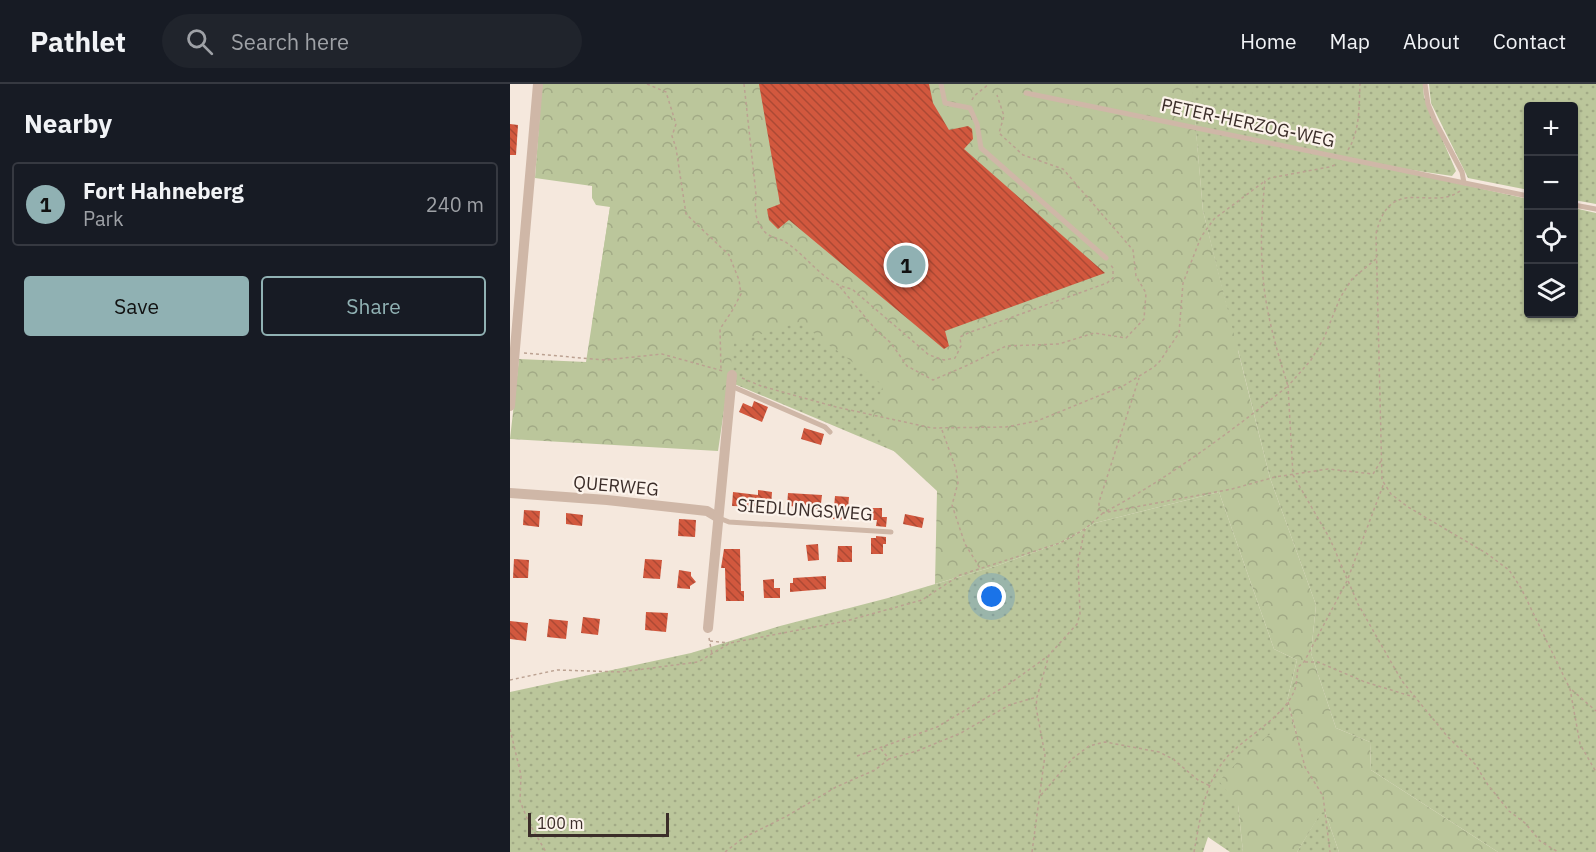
<!DOCTYPE html>
<meta charset="utf-8">
<style>
body{margin:0;font-family:"IBM Plex Sans",sans-serif;background:#20242c;color:#f1f3f6}
.controls{position:absolute;right:18px;top:18px;display:grid;overflow:hidden;border-radius:6px;box-shadow:0 2px 4px #0004}
.controls button{width:54px;height:54px;display:grid;place-items:center;padding:0;border:0;border-bottom:2px solid #363941;background:#171b24;color:#f1f3f6;font:30px sans-serif}
.scale{position:absolute;left:18px;bottom:15px;width:141px;box-sizing:border-box;padding-left:6px;border:3px solid #3b2d29;border-top:0;font-size:16px;line-height:21px;white-space:nowrap;color:#3b2d29;-webkit-text-stroke:4px #fcf3eb;paint-order:stroke}
.you{position:absolute;left:482px;top:513px;width:21px;height:21px;margin:-15px;border:4px solid #fff;border-radius:50%;background:#1a73e8;box-shadow:0 0 0 9px #1a73e833}
.badge{display:grid;place-items:center;width:39px;height:39px;border-radius:50%;background:#90b1b3;color:#111;font-size:20px;font-weight:700}
.pin{position:absolute;translate:-50% -50%;border:3px solid #fff;box-shadow:0 2px 6px #0006}
.list{margin:0;padding:0;list-style:none}
h2{display:flex;justify-content:space-between;align-items:center;height:78px;margin:0;padding:0 24px;font-size:26px}
h2 small{font-size:20px;font-weight:400;color:#9ea1a6}
.list li{display:grid;grid-template-columns:39px 1fr auto;gap:18px;align-items:center;box-sizing:border-box;height:84px;margin:0 12px 12px;padding:0 12px;border:2px solid #363941;border-radius:6px}
.list b{display:block;font-size:22px;white-space:nowrap}
.list p{margin:0;font-size:20px;white-space:nowrap;color:#9ea1a6}
.list em{font-size:20px;font-style:normal;color:#9ea1a6}
.actions{display:flex;gap:12px;padding:18px 24px}
.actions a{flex:1;padding:14px 0;border:2px solid #90b1b3;border-radius:6px;text-align:center;font-size:21px;color:#90b1b3}
.actions .main{background:#90b1b3;color:#111}
.icon{flex:none;width:33px;height:33px;fill:none;stroke:currentColor;stroke-width:2;stroke-linecap:round;stroke-linejoin:round}
.map{position:relative;flex:none;width:1086px;height:768px;overflow:hidden}
header{display:flex;align-items:center;gap:36px;box-sizing:border-box;height:84px;padding:0 30px;background:#171b24;border-bottom:2px solid #363941}
header strong{font-size:28px}
nav{display:flex;gap:33px;margin-inline-start:auto;font-size:21px}
.search{width:420px;height:54px;background:#20242c;display:flex;align-items:center;gap:15px;box-sizing:border-box;padding:0 21px;border-radius:33px;color:#9ea1a6;font-size:22px}
main{display:flex}
aside{flex:1;background:#171b24}
.map>svg:first-child{display:block}
</style>
<header>
<strong>Pathlet</strong>
<div class="search"><svg class="icon" aria-label="search" viewBox="0 0 24 24"><circle cx="10" cy="10" r="6"/><path d="M15 15l6 6"/></svg>Search here</div>
<nav><a>Home</a><a>Map</a><a>About</a><a>Contact</a></nav>
</header>
<main>
<aside>
<h2>Nearby<small></small></h2>
<ul class="list">
<li><span class="badge">1</span><div><b>Fort Hahneberg</b><p>Park</p></div><em>240 m</em></li>
</ul>
<div class="actions"><a class="main">Save</a><a>Share</a></div>
</aside>
<div class="map">
<svg width="1086" height="768" viewBox="0 0 1086 768">
<defs>
<pattern id="grass-dots" width="8" height="8" patternUnits="userSpaceOnUse" patternTransform="scale(1.5)"><rect width="8" height="8" fill="#bbc69b"/><path d="M2 2h.1M6 6h.1" fill="none" stroke="#a2aa86" stroke-width="1.8" stroke-linecap="round"/></pattern>
<pattern id="forest-crowns" width="20" height="18" patternUnits="userSpaceOnUse" patternTransform="scale(1.5)"><rect width="20" height="18" fill="#bbc69b"/><path d="M2 6a3 3 0 1 1 6 0M12 15a3 3 0 1 1 6 0" fill="none" stroke="#a2aa86"/></pattern>
<pattern id="building-back-hatch" width="6" height="6" patternUnits="userSpaceOnUse" patternTransform="scale(1.5)"><rect width="6" height="6" fill="#d2583e"/><path d="M-1 5l2 2M0 0l6 6M5-1l2 2" fill="none" stroke="#ac4934"/></pattern>
</defs>
<rect width="100%" height="100%" fill="#f5e8dd"/>
<g fill="url(#grass-dots)" fill-rule="evenodd">
<path d="M119,0h794l1,13 32,74 -4,5 -87,-13 163,36v115h46v-106l22,5v639h-98l-127,-82 -1,-28 -34,-14 -25,-75 5,-48 -46,-127 -32,-128 -297,121 -349,-147zM684,25l9,102 26,106 -48,-172z"/>
<polygon points="919,0 1086,0 1086,120 1064,116 1064,22 1018,22 1018,106 958,94 921,19"/>
<polygon points="709,408 764,565 787,576 777,617 786,648 728,721 733,768 720,768 698,753 693,768 0,768 0,608 181,569 270,542 378,514 486,482 550,459 585,439"/>
<polygon points="811,728 815,728 829,768 787,768"/>
</g>
<polygon fill="url(#forest-crowns)" points="32,0 682,0 693,127 760,394 806,521 801,569 826,644 860,658 861,686 988,768 829,768 815,728 811,729 787,768 733,768 728,721 709,697 741,664 763,648 786,648 777,617 787,576 764,565 709,408 585,439 550,459 486,482 425,500 427,407 359,344 373,301 289,238 224,259 208,367 0,355 9,275 76,278 100,123 86,121 82,114 82,102 25,94"/>
<g fill="url(#building-back-hatch)">
<polygon points="249,0 419,0 423,19 439,46 458,42 462,45 463,55 454,65 595,189 435,247 439,262 434,265 279,136 268,145 259,136 257,125 270,120"/>
<polygon points="0,40 8,41 6,71 0,71"/>
<polygon points="244,317 258,323 252,338 229,328 233,319 242,323"/>
<polygon points="294,344 314,350 311,361 291,355"/>
<polygon points="248,406 262,408 261,423 222,422 223,408 248,411"/>
<polygon points="278,409 312,411 310,428 296,427 296,423 277,422"/>
<polygon points="325,412 339,413 337,436 323,435"/>
<polygon points="362,424 372,424 372,433 377,433 376,443 366,442 367,436 362,436"/>
<polygon points="14,426 30,427 29,443 13,441"/>
<polygon points="56,429 73,431 72,442 56,440"/>
<polygon points="395,430 414,434 412,444 393,440"/>
<polygon points="169,435 186,436 185,453 168,452"/>
<polygon points="366,452 376,453 376,460 373,460 373,470 361,470 361,454 366,454"/>
<polygon points="308,460 309,476 298,477 296,461"/>
<polygon points="328,462 342,462 342,478 327,478"/>
<polygon points="214,465 230,465 231,507 234,507 234,517 216,517 215,484 211,484"/>
<polygon points="4,475 19,476 18,494 3,494"/>
<polygon points="135,475 152,476 150,495 133,494"/>
<polygon points="169,486 181,488 181,492 186,498 180,502 180,505 167,504"/>
<polygon points="316,492 316,505 280,508 280,499 283,499 283,494"/>
<polygon points="264,495 264,504 270,504 270,514 254,514 253,496"/>
<polygon points="136,528 158,529 156,548 135,546"/>
<polygon points="73,533 90,535 88,551 71,549"/>
<polygon points="39,535 58,537 56,555 37,553"/>
<polygon points="0,537 18,539 16,557 0,555"/>
</g>
<g fill="none" stroke-linecap="round" stroke-linejoin="round">
<g stroke="#bba191" stroke-width="1.5" stroke-dasharray="3 3" stroke-linecap="butt">
<polyline points="137,0 156,8 166,40 162,52 166,64 176,130 219,171 229,196 231,210 222,227 210,245 211,286"/>
<path d="M234,0l12,110c-1,12 -2,25 7,36 6,8 17,8 24,13 22,15 38,42 65,46l77,66 15,5 11,-2 6,-12 -1,-9 8,-4 139,-50 6,-5v-10l-3,-4"/>
<polyline points="462,16 464,12 479,0"/>
<path d="M838,66c12,-19 11,-44 12,-66"/>
<path d="M825,81l-6,2 -59,11 -5,3c-4,35 -5,72 -1,106 4,34 14,67 24,99 -59,47 -119,92 -185,127l129,-24 43,-12 53,-8 45,5 8,-13"/>
<path d="M950,107c-29,21 -70,-18 -84,43l6,246 9,14 17,13 78,46 23,17 12,18 49,101 10,55 16,28"/>
<polyline points="866,175 842,195 830,214 814,254 801,276 778,302 783,391 820,455 848,520 869,557 892,597 937,652 965,680 978,701 999,727 1015,739 1030,757 1048,768"/>
<polyline points="330,203 366,246 381,259 397,282 423,296 458,281 496,262 549,260 584,249 616,254 634,235 636,209 626,192 623,166 553,85 513,71 489,49 494,32 487,11"/>
<polyline points="14,269 95,276 152,270 213,287"/>
<polyline points="232,294 251,302 326,323 422,344 496,343 527,337 613,302 644,283 650,277 669,249 673,199 691,153 704,135 755,97"/>
<polyline points="432,346 446,385 448,399 442,421 455,460 470,484"/>
<polyline points="199,554 202,570"/>
<polyline points="200,557 219,559"/>
<polyline points="795,578 808,578 855,598 904,613"/>
<polyline points="0,596 47,586 111,588 188,578 220,559 336,537 412,516 450,491 550,459 575,445 593,429 589,425 589,418 629,294"/>
<polyline points="1062,606 1086,627"/>
<polyline points="778,618 795,683 813,712 820,768"/>
<polyline points="0,645 11,691 10,717 19,739 36,768"/>
<polyline points="371,665 379,675 407,667 451,649 499,621 527,613"/>
<polyline points="347,672 427,643 499,600 538,572"/>
<polyline points="531,711 562,675 579,662 595,658 649,668 663,675 688,696 700,702"/>
<polyline points="215,768 233,754 277,732 326,703 365,686 379,675"/>
<polyline points="522,768 535,671 526,623 527,613 539,571 567,540 570,530 568,477 575,445"/>
<path d="M684,768c6,-32 10,-69 33,-95 19,-21 58,-40 68,-68 2,-7 2,-15 3,-22l6,-5 43,-81 37,-98"/>
</g>
<g stroke="#cfb7a7" stroke-width="5">
<polyline points="431,0 435,19 460,24 467,40 471,64 596,174"/>
<polyline points="915,0 918,20 925,37 952,88 954,99"/>
<polyline points="516,9 1018,112"/>
<polyline points="1064,121 1086,125"/>
<polyline points="221,302 315,343 320,348"/>
<polyline points="209,434 219,438 381,448"/>
</g>
<g stroke="#cfb7a7" stroke-width="10">
<polyline points="0,322 28,0"/>
<polyline points="0,409 97,416 197,427 207,433"/>
<polyline points="198,544 222,291"/>
</g>
</g>
<g text-anchor="middle" stroke-width="4.5" stroke-linejoin="round" paint-order="stroke">
<g font-size="18" fill="#3b2d29" stroke="#fcf3eb">
<text transform="translate(738 39) rotate(12)" y="6">PETER-HERZOG-WEG</text>
<text transform="translate(106 402) rotate(5)" y="6">QUERWEG</text>
<text transform="translate(295 426) rotate(4)" y="6">SIEDLUNGSWEG</text>
</g>
</g>
</svg>
<div class="controls">
<button>+</button>
<button>−</button>
<button><svg class="icon" aria-label="locate" viewBox="0 0 24 24"><circle cx="12" cy="12" r="6"/><path d="M12 2v4M12 18v4M2 12h4M18 12h4"/></svg></button>
<button><svg class="icon" aria-label="layers" viewBox="0 0 24 24"><path d="M12 4l9 5-9 5-9-5zM3 14l9 5 9-5"/></svg></button>
</div>
<div class="scale">100 m</div>
<div class="you"></div>
<div class="pin badge" style="left:396px;top:181px">1</div>
</div>
</main>
